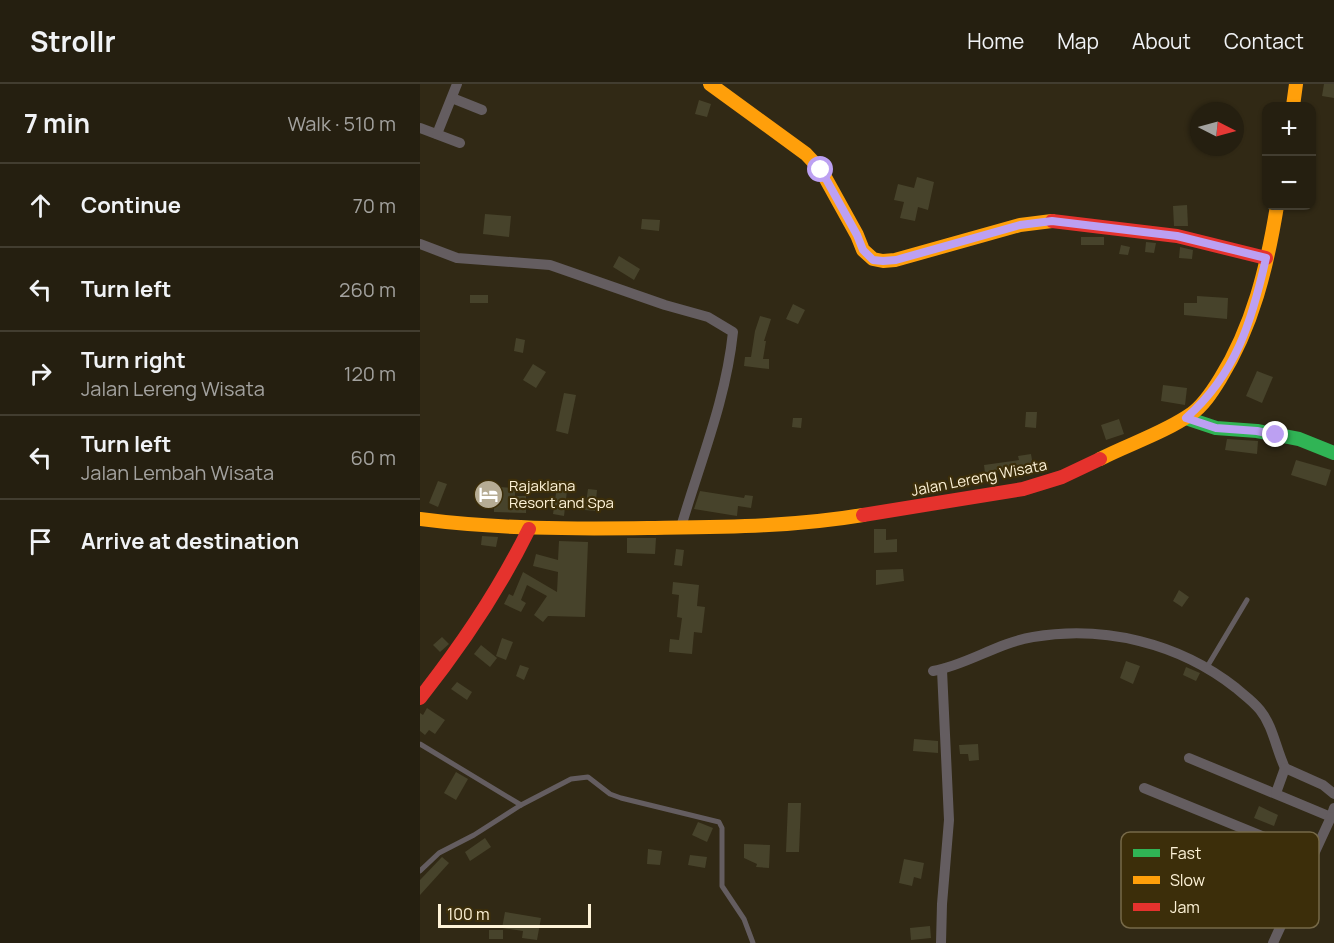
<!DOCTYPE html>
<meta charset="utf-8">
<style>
body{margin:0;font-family:Manrope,sans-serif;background:#312c1e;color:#f1f3f6}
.controls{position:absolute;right:18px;top:18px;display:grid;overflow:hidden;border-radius:12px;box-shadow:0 2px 4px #0004}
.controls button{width:54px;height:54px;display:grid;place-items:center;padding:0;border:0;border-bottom:2px solid #423d30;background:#251f10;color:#f1f3f6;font:30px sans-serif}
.compass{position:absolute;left:770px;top:18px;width:54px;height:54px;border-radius:50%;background:#251f10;box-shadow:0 2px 4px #0004;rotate:96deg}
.scale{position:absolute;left:18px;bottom:15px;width:153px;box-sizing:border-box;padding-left:6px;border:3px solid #fef3d8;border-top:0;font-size:16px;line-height:21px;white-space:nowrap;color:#fef3d8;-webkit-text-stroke:4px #3c2e0a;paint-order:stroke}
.stop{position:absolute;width:18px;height:18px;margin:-14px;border:4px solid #bca0f2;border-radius:50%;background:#fff}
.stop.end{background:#bca0f2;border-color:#fff;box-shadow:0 2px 6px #0008}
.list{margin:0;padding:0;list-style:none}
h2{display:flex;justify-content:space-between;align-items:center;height:78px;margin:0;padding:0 24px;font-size:26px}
h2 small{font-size:20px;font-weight:400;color:#a3a29f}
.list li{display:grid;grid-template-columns:39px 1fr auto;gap:18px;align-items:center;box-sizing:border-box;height:84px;padding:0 24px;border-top:2px solid #423d30}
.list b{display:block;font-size:22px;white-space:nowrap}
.list p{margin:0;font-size:20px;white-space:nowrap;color:#a3a29f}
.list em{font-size:20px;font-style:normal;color:#a3a29f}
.icon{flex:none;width:33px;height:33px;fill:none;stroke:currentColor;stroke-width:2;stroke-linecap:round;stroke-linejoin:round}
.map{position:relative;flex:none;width:914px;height:859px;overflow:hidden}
header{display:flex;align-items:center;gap:36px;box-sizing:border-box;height:84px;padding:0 30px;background:#251f10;border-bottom:2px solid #423d30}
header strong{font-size:28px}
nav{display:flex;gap:33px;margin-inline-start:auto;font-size:21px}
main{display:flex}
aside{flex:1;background:#251f10}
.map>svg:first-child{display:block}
</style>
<header>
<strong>Strollr</strong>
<nav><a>Home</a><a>Map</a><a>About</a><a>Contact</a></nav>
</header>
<main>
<aside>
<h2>7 min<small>Walk · 510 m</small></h2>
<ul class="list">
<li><svg class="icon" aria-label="ahead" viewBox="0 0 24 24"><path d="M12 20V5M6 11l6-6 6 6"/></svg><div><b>Continue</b></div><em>70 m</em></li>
<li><svg class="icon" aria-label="left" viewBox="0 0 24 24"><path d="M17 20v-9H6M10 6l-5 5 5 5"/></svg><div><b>Turn left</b></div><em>260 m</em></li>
<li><svg class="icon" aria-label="right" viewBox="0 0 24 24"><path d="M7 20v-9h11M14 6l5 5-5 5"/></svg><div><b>Turn right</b><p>Jalan Lereng Wisata</p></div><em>120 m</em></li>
<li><svg class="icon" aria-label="left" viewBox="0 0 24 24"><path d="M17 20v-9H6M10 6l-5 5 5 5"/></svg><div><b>Turn left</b><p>Jalan Lembah Wisata</p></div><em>60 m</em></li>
<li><svg class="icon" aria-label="arrive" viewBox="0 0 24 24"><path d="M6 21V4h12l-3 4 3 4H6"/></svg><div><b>Arrive at destination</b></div></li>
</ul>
</aside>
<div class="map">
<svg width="914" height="859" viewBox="0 0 914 859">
<rect width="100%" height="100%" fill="#312915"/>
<g fill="#47432b">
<polygon points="904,0 914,0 914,14 902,12"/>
<polygon points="279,16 291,20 287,33 275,30"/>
<polygon points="497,93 514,98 508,126 498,123 495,137 480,134 484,118 474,116 478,100 494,104"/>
<polygon points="767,121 768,142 754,142 753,122"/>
<polygon points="65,130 91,132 89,153 63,150"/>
<polygon points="222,135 240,136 239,147 221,145"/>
<rect x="661" y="153" width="23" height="8"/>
<polygon points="726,158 736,159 734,169 725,168"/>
<polygon points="701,161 710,163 708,171 699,170"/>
<polygon points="760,163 773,166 772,175 759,174"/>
<polygon points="199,172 220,185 214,196 193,183"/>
<rect x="50" y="211" width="18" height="8"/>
<polygon points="777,212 808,214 807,235 764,231 764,219 777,219"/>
<polygon points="373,220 385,226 378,240 366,235"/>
<polygon points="340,232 351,235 344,257 346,257 343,275 349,275 349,285 324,282 325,273 331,273 335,247"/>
<polygon points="96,254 105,256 103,269 94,267"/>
<polygon points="113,280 126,288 116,304 103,296"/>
<polygon points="837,287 853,293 842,319 826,312"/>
<polygon points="743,301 767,304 765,321 741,317"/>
<polygon points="144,309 156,311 148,350 136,347"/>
<polygon points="606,328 617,328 616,344 605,343"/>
<polygon points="373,334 382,334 381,344 372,343"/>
<polygon points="699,335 704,350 686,356 681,341"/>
<polygon points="807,355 838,357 837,370 805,366"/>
<polygon points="611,370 613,382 565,389 564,381 599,376 598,372"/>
<polygon points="876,376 911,386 906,402 871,391"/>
<polygon points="138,396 148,398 144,432 133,430"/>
<polygon points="18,397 27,400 18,423 9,419"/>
<polygon points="63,402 95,404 95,412 106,412 106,429 74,428 74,422 63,422"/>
<polygon points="168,405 177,406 175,427 165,426"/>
<polygon points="280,407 324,414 325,411 333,412 331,424 318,422 317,432 274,425"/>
<polygon points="454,445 466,445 466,456 477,455 477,468 454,469"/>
<polygon points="62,452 78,453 76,463 61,461"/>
<polygon points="207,454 236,454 235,470 207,469"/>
<polygon points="139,457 168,458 165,533 128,532 123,538 114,531 127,512 107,501 101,516 106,519 101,528 84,520 89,510 93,512 103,488 137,508 138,488 113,482 116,470 138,476"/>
<polygon points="256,465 264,466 262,482 254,481"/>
<polygon points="483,485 484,497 456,501 456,486"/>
<polygon points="253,498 279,501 277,522 285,523 282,549 274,548 272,570 249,568 250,555 259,556 262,534 257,533 259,511 252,510"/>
<polygon points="759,506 769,513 762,523 753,517"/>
<polygon points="22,553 29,560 20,568 13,561"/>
<polygon points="82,554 93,558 86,576 76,572"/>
<polygon points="61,561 77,574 70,583 54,570"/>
<polygon points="706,577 720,582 713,600 700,594"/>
<polygon points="100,581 109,584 104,596 96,592"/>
<polygon points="766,583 780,589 776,597 763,591"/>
<polygon points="37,598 52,608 47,616 31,605"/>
<polygon points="7,624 25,636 15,650 9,646 5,651 0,647 0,629 3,631"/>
<polygon points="494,655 518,657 518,669 493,667"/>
<polygon points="558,660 559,676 549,677 548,670 540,670 539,661"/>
<polygon points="36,688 48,695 36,716 24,709"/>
<polygon points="368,719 381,719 379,768 366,768"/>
<polygon points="839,722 858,731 854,742 834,734"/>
<polygon points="278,738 293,744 287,758 272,751"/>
<polygon points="65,754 71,763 50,777 45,768"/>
<polygon points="324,760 350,761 349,784 336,783 337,780 324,774"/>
<polygon points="228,765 242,767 240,781 227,780"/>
<polygon points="270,771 287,773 285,784 268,781"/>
<polygon points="22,773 29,779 0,811 0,796"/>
<polygon points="484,775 504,779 501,795 494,793 492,802 479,799"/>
<polygon points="85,828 121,834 117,856 102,854 103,847 82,844"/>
<polygon points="510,842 511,854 491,856 490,844"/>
<rect x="69" y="846" width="14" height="9"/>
</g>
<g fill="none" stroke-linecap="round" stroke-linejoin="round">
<g stroke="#645d60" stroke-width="5">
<polyline points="787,583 827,516"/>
<polyline points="0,660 101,721"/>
<polyline points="0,787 19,769 54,751 101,721 151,695 168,693 190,710 201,714 299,738 302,744 302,802 324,835 333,859"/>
</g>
<g stroke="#645d60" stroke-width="10">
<polyline points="32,14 62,26"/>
<polyline points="0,44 40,59"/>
<polyline points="17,50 37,0"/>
<path d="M0,160l37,14 93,7 115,40 43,12 25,15c-7,68 -33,130 -52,195"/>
<path d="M513,587c34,-6 64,-28 100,-34 71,-12 146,6 203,51 8,7 17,13 24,22 13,16 16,39 25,58"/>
<polyline points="769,674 911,733 914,724"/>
<polyline points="724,704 893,773"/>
<polyline points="856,709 865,684 903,701 914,710"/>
<polyline points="521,859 522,820 529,736 522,586"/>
<polyline points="853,859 911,733"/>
</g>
<polyline stroke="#30b455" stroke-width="14" points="766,334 796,344 837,347 879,355 914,369"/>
<g stroke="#ff9f0a" stroke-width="14">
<polyline points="290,0 386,70 401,86 437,151 443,166 453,175 463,177 475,176 600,141 632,137"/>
<polyline points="873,22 876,0"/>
<path d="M680,375c29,-15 64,-26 91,-45 12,-8 21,-22 29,-35 33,-53 47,-112 57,-173"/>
<path d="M0,435c76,10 152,10 228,9 72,-1 144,-1 215,-13"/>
</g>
<g stroke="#e5322d" stroke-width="14">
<polyline points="632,137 757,152 846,174"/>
<polyline points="443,431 603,405 642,393 680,375"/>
<path d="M0,614c42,-53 79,-108 109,-169"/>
</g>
</g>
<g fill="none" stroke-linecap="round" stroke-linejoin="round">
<path stroke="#bca0f2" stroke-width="8" d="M401,86l36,65 6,15 10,10 10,1 13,-1 124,-35 32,-4 125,15 89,22c-14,63 -30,116 -80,160l30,10 41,3 19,4"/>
</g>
<defs>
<symbol id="hotel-disc" viewBox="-11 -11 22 22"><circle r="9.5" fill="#b6ac94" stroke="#3c2e0a"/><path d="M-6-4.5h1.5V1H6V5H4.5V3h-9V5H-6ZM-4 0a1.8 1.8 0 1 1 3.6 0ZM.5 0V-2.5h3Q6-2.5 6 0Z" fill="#fff"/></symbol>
</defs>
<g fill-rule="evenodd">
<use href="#hotel-disc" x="52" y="394" width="33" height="33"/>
</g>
<g text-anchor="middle" stroke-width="4.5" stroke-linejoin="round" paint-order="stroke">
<g font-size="15" fill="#fef3d8" stroke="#3c2e0a">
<text transform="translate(559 394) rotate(-11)" y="5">Jalan Lereng Wisata</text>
</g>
<g font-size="15" fill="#fef3d8" stroke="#3c2e0a" text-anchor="start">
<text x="89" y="407">Rajaklana<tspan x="89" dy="17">Resort and Spa</tspan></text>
</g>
</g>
<rect x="701" y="748" width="198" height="96" rx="9" fill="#3c2e0a" stroke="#766948" stroke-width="1.5"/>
<rect x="713" y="765" width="27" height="8" fill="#30b455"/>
<rect x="713" y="792" width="27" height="8" fill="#ff9f0a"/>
<rect x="713" y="819" width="27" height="8" fill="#e5322d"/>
<g font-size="16" fill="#fef3d8">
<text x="750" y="775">Fast</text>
<text x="750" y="802">Slow</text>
<text x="750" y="829">Jam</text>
</g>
</svg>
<div class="controls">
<button>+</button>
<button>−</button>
</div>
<svg class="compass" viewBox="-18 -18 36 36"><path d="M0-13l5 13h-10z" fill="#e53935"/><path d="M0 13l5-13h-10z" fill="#a3a29f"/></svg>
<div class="scale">100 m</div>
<div class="stop" style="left:401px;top:86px"></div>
<div class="stop end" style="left:856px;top:351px"></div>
</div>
</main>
